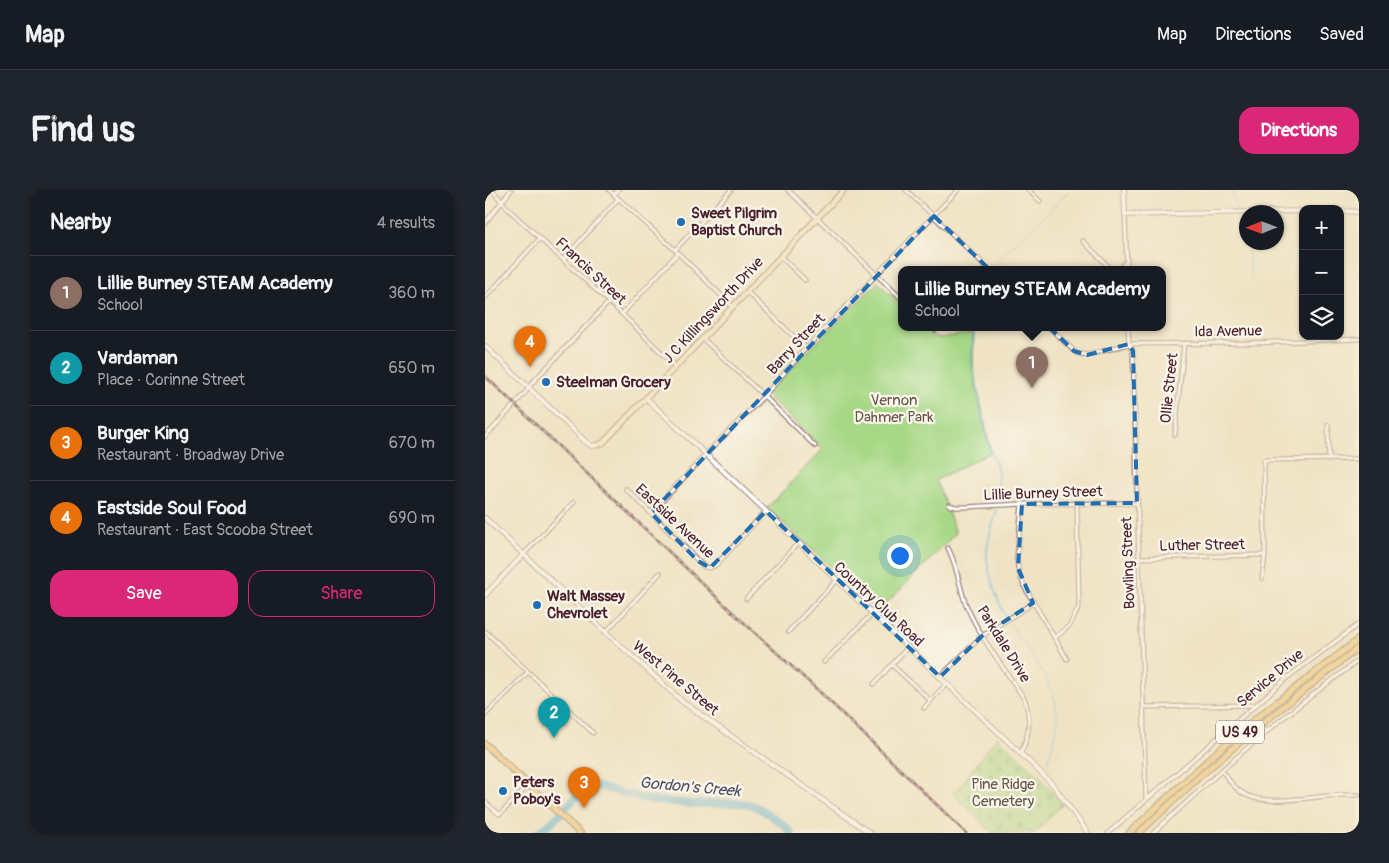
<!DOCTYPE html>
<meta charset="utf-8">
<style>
body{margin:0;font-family:Pangolin,sans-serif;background:#20242c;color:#f1f3f6}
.controls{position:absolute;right:15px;top:15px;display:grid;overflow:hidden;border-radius:10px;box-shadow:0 1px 4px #0004}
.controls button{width:45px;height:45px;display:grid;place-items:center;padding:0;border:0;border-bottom:1px solid #363941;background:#171b24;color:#f1f3f6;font:25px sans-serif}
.compass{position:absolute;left:754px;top:15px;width:45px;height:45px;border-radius:50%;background:#171b24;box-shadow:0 1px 4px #0004;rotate:269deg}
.you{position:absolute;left:414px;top:365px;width:18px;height:18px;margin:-12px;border:4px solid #fff;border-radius:50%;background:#1a73e8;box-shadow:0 0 0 8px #1a73e833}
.badge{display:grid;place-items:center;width:32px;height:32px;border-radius:50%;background:#db2777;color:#fff;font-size:16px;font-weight:700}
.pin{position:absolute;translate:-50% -41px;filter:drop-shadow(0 1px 2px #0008)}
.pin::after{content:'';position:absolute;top:26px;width:18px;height:15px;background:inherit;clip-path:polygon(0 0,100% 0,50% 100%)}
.popup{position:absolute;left:413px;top:76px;width:268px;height:65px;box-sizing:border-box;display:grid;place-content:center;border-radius:10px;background:#171b24;filter:drop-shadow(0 1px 4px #0005);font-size:16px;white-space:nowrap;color:#9ea1a6}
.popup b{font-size:19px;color:#f1f3f6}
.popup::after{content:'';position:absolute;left:50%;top:100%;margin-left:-10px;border:10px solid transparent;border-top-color:#171b24}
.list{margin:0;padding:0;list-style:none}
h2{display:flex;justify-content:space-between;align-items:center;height:65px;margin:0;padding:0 20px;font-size:21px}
h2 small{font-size:16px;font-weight:400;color:#9ea1a6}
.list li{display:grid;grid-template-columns:32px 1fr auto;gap:15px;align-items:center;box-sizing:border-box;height:75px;padding:0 20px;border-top:1px solid #363941}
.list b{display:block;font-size:19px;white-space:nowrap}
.list p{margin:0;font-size:16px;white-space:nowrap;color:#9ea1a6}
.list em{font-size:16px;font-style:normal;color:#9ea1a6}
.actions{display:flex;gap:10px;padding:15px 20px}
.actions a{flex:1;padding:11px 0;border:1px solid #db2777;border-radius:15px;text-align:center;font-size:18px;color:#db2777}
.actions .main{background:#db2777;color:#fff}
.icon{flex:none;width:28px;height:28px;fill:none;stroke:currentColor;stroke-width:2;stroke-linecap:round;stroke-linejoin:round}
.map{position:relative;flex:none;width:874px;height:643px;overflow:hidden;border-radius:15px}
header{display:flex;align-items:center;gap:30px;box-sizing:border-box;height:70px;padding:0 25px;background:#171b24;border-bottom:1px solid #363941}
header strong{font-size:24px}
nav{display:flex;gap:28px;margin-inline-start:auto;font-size:18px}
.intro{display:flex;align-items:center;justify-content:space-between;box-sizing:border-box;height:120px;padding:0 30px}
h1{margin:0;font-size:35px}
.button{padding:12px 22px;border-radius:15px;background:#db2777;color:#fff;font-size:18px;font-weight:700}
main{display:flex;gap:30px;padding:0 30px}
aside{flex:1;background:#171b24;border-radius:15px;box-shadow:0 1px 4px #0004}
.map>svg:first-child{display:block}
</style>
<header>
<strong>Map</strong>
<nav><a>Map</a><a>Directions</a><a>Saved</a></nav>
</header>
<div class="intro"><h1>Find us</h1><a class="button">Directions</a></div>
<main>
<aside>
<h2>Nearby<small>4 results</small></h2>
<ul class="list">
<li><span class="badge" style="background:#8d6e63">1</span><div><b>Lillie Burney STEAM Academy</b><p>School</p></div><em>360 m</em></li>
<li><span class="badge" style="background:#0f9aa8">2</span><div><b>Vardaman</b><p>Place · Corinne Street</p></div><em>650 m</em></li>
<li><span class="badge" style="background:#e8710a">3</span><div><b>Burger King</b><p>Restaurant · Broadway Drive</p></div><em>670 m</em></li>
<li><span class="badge" style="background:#e8710a">4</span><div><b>Eastside Soul Food</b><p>Restaurant · East Scooba Street</p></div><em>690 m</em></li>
</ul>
<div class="actions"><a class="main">Save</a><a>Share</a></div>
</aside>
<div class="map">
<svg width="874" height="643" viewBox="0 0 874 643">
<defs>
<pattern id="cemetery-stones" width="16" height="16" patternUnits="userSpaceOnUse" patternTransform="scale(1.25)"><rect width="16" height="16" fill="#a7d886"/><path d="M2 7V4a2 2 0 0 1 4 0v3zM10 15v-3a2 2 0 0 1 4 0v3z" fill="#91b974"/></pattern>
</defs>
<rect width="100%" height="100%" fill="#fbf7ec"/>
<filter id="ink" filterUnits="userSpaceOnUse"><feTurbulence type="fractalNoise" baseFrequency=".02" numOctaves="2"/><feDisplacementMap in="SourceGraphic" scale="10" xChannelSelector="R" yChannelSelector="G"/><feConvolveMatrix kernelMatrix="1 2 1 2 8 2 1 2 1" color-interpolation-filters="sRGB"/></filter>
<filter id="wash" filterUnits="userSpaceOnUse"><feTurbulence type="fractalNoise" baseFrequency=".0096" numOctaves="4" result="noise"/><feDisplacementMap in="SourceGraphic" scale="20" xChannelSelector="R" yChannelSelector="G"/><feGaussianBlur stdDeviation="1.12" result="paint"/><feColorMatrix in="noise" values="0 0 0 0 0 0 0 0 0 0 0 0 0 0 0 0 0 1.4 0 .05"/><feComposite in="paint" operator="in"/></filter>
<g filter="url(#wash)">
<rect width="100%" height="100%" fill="#f0e3c5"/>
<polygon fill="#a7d886" stroke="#787c58" points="393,92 417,116 417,137 438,137 448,146 455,148 489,143 488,178 506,262 451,290 471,343 394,421 282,318 338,259 280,204"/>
<polygon fill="url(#cemetery-stones)" stroke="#787c58" points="512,546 555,587 578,614 550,643 507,643 467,603 474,598"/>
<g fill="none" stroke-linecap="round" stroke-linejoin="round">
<g stroke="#5db0d9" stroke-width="1">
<polyline points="747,0 751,19"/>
<polyline points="753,26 762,49"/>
<polyline points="763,52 766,89"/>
<path d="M510,78c6,-13 15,-20 26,-30 17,-15 33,-31 48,-48"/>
<polyline points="489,137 486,165 487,174 492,194 497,227 503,255 512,277 514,298 514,310"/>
<path d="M512,319c-3,13 -8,26 -10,39 -2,17 10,54 19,69"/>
<path d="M524,432c18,29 46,58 48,93 1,16 -5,31 -9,46"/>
</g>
<path stroke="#5db0d9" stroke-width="8" d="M52,643c7,-5 14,-9 19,-15 11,-10 25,-31 40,-32l53,14 44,4 47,-1 13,2 9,5 21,14 8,9"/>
</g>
</g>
<g filter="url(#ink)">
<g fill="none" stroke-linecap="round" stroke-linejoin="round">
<defs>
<g id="minor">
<polyline points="7,0 23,19 137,124 191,177"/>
<polyline points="124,0 190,60 248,117"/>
<polyline points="303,0 417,109"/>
<polyline points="421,0 504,79"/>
<polyline points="543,0 555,11"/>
<polyline points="129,5 133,0"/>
<polyline points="640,25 642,79"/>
<polyline points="0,33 26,0"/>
<polyline points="598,51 626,79"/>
<polyline points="190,60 246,0"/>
<polyline points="295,66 320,90"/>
<polyline points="78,70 133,9"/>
<polyline points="634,79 642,71"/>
<polyline points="262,102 321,158"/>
<polyline points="0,108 55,48"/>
<polyline points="137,124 193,63"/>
<polyline points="447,137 450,140"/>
<polyline points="564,137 589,161 592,163 602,165 644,154 766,153 874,149"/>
<polyline points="643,137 644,154 648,161 661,610"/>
<polyline points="218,149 279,206 330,256"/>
<polyline points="843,235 844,270"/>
<polyline points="690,245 699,153"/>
<polyline points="0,247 40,203 47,193 124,112"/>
<polyline points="141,299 166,323 213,371 219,377 225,378 231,375 281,321"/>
<polyline points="537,314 532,368 533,378 539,396 582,469"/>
<polyline points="464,315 471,317 480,317 537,314 652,313"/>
<polyline points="166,323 221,264 279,206 321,158 473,0"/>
<path d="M463,358c10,19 11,40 19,59 15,34 38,62 58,93 6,21 5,32 -4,53"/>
<polyline points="39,364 89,312"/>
<polyline points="653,368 780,365"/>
<polyline points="777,389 780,365 779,270 874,269"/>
<polyline points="261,409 313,353"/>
<polyline points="0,441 108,543"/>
<polyline points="121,442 175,383"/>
<polyline points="303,442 352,390"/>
<polyline points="570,448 585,435 594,417 592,313"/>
<polyline points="339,472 388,423"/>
<polyline points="407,475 445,510"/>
<polyline points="455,487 497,446 548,413"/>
<polyline points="389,494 423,457"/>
<polyline points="659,517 769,515"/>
<polyline points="439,518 462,493"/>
<polyline points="0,525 43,482"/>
<polyline points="770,529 781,542"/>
<path d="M737,581c7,9 13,19 24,24 20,10 60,3 82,1 10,-1 21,-1 31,-1"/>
<polyline points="0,612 14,624 15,624 44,595"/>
<polyline points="623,643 803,487 874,434"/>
<path d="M668,643c48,-44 96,-89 148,-129 19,-15 39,-30 58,-44"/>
</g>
<g id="tertiary">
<polyline points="639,0 640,25 818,21"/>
<polyline points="855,21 874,22"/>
<polyline points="0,156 101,252 107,256 113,255"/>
<polyline points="161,208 281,321 352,390 550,577 569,596 603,643"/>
<polyline points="0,328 125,446 199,513 385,643"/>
<polyline points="0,405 39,364"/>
</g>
<polyline id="secondary" points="113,255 118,253 359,0"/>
<g id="primary">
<polyline points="0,554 95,643"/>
<polyline points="644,643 725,568 770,529 874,449"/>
<polyline points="654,643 714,587 775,535 874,457"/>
</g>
</defs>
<use href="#minor" stroke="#9d8178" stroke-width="5.5"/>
<use href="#tertiary" stroke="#9d8178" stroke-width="6"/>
<use href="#secondary" stroke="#9d8178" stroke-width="7"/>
<use href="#primary" stroke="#9d8178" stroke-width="8"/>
<use href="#minor" stroke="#fff" stroke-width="3"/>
<use href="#tertiary" stroke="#fff" stroke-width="4"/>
<use href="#secondary" stroke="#fae7c3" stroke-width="4.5"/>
<use href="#primary" stroke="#f2c36a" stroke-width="5"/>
<defs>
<polyline id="rail" points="0,186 244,419 337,504 481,643"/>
</defs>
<use href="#rail" stroke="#4a1f2b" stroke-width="3"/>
<use href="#rail" stroke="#fbf7ec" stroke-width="1" stroke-dasharray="4" stroke-linecap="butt"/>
</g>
</g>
<path d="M0 0H874V643H0ZM449,26l140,135 13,4 42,-11 4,7 4,152 -115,1 -4,64 15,35 -51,33 -42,41 -174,-166 -56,57 -12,-7 -47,-48z" fill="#f0e3c5" fill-opacity=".55" fill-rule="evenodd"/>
<path fill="none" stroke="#1f6fb2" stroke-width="4" stroke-dasharray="10 6" stroke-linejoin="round" d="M449,26l140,135 13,4 42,-11 4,7 4,152 -115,1 -4,64 15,35 -51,33 -42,41 -174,-166 -56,57 -12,-7 -47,-48z"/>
<g fill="#1f6fb2" stroke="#fbf7ec" stroke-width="2">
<circle cx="196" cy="32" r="5"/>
<circle cx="61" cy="192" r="5"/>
<circle cx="52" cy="415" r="5"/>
<circle cx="18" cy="601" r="5"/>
</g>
<g text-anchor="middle" stroke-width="4.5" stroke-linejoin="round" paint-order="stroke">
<rect fill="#fbf7ec" stroke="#7f6065" stroke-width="1" x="731" y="530.5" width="48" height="23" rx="4"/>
<g font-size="14" font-weight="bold" fill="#4a1f2b">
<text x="755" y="547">US 49</text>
</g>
<g font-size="15" font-weight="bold" fill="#4a1f2b" stroke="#fbf7ec" text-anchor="start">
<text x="206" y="28">Sweet Pilgrim<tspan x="206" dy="17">Baptist Church</tspan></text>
<text x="71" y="197">Steelman Grocery</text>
<text x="62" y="411">Walt Massey<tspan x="62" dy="17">Chevrolet</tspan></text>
<text x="28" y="597">Peters<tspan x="28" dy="17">Poboy's</tspan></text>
</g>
<g font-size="15" fill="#4a1f2b" stroke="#fbf7ec">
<text transform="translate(106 81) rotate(43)" y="5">Francis Street</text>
<text transform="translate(228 120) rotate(-47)" y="5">J C Killingsworth Drive</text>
<text transform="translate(743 141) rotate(-1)" y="5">Ida Avenue</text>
<text transform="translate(311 154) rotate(-47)" y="5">Barry Street</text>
<text transform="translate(684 198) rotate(-84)" y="5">Ollie Street</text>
<text transform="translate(558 303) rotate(-2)" y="5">Lillie Burney Street</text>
<text transform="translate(190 331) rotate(43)" y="5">Eastside Avenue</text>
<text transform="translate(717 355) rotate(-1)" y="5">Luther Street</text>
<text transform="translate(643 373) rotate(-92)" y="5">Bowling Street</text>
<text transform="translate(394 414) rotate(43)" y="5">Country Club Road</text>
<text transform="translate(519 454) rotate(58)" y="5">Parkdale Drive</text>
<text transform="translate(191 488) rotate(40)" y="5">West Pine Street</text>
<text transform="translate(785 488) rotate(-40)" y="5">Service Drive</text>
</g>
<g font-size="15" fill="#665646" stroke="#fbf7ec">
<text x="409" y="215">Vernon<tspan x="409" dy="17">Dahmer Park</tspan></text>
<text x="518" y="599">Pine Ridge<tspan x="518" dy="17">Cemetery</tspan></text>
</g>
<g font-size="16" font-style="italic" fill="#515268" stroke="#fbf7ec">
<text transform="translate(205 596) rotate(5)" y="6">Gordon's Creek</text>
</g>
</g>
</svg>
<div class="controls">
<button>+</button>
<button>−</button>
<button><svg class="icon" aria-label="layers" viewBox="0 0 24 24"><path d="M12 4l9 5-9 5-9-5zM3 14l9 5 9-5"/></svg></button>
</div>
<svg class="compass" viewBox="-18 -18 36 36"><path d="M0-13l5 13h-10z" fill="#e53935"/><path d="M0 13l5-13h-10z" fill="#9ea1a6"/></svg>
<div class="you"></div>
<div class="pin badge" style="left:547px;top:198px;background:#8d6e63">1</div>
<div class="popup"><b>Lillie Burney STEAM Academy</b>School</div>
<div class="pin badge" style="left:69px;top:548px;background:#0f9aa8">2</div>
<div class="pin badge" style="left:99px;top:618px;background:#e8710a">3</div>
<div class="pin badge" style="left:45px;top:177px;background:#e8710a">4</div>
</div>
</main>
